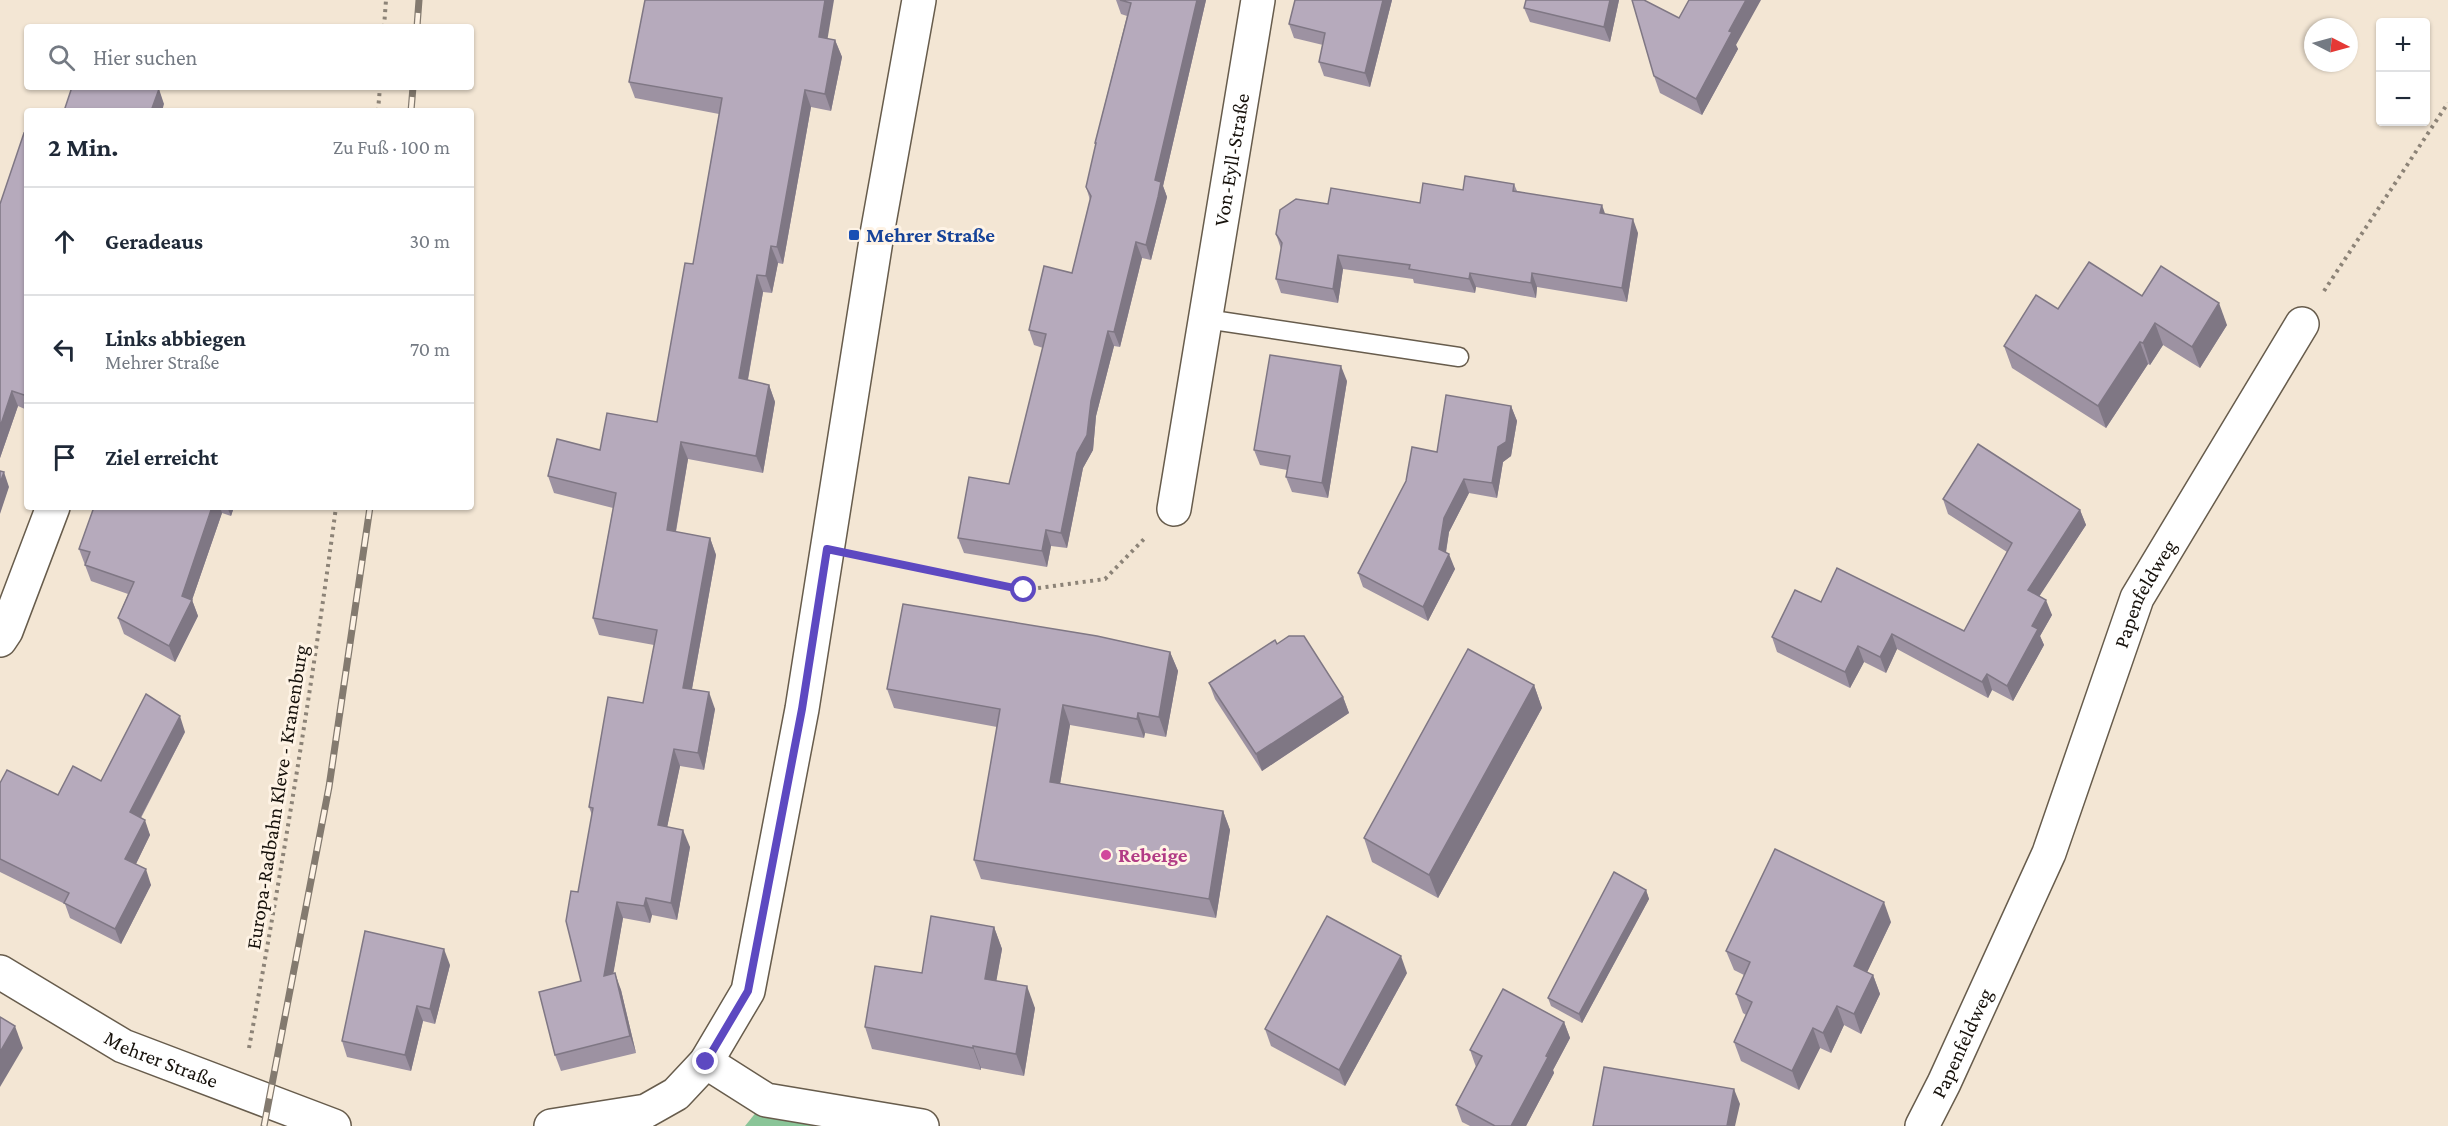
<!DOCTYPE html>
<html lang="de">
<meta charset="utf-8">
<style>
body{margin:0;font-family:"Crimson Pro",serif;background:#f6f6f7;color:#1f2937}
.controls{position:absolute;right:18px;top:18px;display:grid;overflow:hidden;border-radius:6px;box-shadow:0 2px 4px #0004}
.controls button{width:54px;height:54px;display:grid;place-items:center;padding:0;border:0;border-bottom:2px solid #e0e1e3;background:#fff;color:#1f2937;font:30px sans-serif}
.compass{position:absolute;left:2304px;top:18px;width:54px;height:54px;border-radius:50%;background:#fff;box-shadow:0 2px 4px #0004;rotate:96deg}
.stop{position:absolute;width:18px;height:18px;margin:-14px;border:4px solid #5d49c1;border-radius:50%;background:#fff}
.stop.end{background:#5d49c1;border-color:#fff;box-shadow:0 2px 6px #0008}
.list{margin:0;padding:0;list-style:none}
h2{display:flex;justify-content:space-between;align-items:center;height:78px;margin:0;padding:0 24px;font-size:26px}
h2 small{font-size:20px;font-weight:400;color:#747a83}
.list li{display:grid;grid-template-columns:39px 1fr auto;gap:18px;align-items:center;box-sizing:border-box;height:108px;padding:0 24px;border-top:2px solid #e0e1e3}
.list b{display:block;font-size:22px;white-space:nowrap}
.list p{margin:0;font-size:20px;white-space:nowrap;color:#747a83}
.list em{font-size:20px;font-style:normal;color:#747a83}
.icon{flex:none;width:33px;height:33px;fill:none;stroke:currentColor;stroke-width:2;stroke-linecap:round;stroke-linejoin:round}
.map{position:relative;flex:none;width:2448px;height:1126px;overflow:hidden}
.search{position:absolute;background:#fff;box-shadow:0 2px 4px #0004;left:24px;top:24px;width:450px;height:66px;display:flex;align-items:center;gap:15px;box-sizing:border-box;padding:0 21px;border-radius:6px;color:#747a83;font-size:22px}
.panel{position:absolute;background:#fff;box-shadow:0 2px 4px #0004;left:24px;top:108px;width:450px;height:402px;border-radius:6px}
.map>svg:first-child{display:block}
</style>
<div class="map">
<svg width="2448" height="1126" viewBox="0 0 2448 1126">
<rect width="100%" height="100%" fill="#f3e6d4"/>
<polygon fill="#8ac598" points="766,1100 912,1126 745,1126"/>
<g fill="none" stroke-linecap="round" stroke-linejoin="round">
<defs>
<polyline id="lane" points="1206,319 1459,357"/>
<g id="street">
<path id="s1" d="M1174,509l84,-509"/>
<polyline points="0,640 6,631 53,507"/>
<path id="s2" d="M0,972l123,74 211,80"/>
<polyline points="706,1062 766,1100 922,1126"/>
<polyline points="551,1126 646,1111 676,1094 706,1062 748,991 802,709 877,234 919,0"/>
<path id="s3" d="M1922,1126l22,-43 105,-230 88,-255 165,-274"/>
</g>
</defs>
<use href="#lane" stroke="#675c4c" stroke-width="21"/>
<use href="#street" stroke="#675c4c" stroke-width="36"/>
<g stroke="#8c8377" stroke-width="4" stroke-dasharray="3 4.5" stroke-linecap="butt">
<polyline points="384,27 386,0"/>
<polyline points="378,111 380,87"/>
<polyline points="2324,291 2448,103"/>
<polyline points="869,558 1024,590 1105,579 1146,537"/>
<path d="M249,1048c33,-180 63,-360 87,-541"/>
</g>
<use href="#lane" stroke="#fff" stroke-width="18"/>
<use href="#street" stroke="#fff" stroke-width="33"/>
<defs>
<g id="rail">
<polyline points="417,27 419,0"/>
<polyline points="411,111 413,87"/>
<polyline points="264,1126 329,787 370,507"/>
</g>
</defs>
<use href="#rail" stroke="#837a6f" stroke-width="7"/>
<use href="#rail" stroke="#fef3e5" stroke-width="4.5" stroke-dasharray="14" stroke-linecap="butt"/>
</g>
<g fill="#9d92a2">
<polygon points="1116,0 1206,0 1163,186 1167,197 1151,260 1142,258 1120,347 1114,346 1096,416 1093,450 1083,468 1067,548 1051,546 1047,567 964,553 958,538 1009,484 1043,348 1034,345 1029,330 1072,273 1090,200 1086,187 1096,146 1095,143 1127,16 1121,14"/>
<polygon points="1295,0 1392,0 1370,87 1324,76 1319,62 1323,45 1294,38 1289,24"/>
<polygon points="1619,0 1610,42 1530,22 1524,8"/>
<polygon points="1679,18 1736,45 1738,49 1702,115 1660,93 1654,76"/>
<polygon points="828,39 835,40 842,57 831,111 811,107 783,264 778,263 772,293 763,292 748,380 769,385 775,402 763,473 688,459 676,532 710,538 716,555 692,689 715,709 704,770 680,766 667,827 690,847 677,920 652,915 650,923 623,918 613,973 621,990 636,1053 561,1071 555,1055 581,981 578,892 592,815 589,807 643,703 654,645 599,635 593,618 613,508 554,493 548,476 657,422 693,264 719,114 635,98 629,82"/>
<polygon points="27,134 27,410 18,406 0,458 0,204"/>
<polygon points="1514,184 1517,191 1605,214 1638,233 1627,302 1537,287 1536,298 1476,287 1475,293 1414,283 1413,279 1343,269 1338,303 1281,293 1276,279 1281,249 1276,234 1328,204 1420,203 1463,190"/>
<polygon points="2142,296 2227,325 2200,368 2163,345 2150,365 2148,364 2106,428 2012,368 2004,346 2058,309"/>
<polygon points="1347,381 1328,498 1292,492 1286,477 1287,470 1260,465 1254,450"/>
<polygon points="1511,406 1517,421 1511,456 1503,462 1497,498 1469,493 1449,532 1446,553 1455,569 1428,621 1363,587 1358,573 1437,452"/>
<polygon points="1943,499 2080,510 2086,525 2039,596 2052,615 2040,636 2044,645 2013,701 1992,690 1988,698 1897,649 1886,673 1864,662 1850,688 1777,652 1772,637 1821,602 1964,631 2007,552 1948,514"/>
<polygon points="94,507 234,507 231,516 222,513 192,600 198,616 175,662 124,634 118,618 128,594 91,581 79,549"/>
<polygon points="1277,644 1343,697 1349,713 1262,771 1215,699 1209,683"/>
<polygon points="1170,652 1178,671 1166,737 1145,733 1144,738 1070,725 1060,784 1223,811 1230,830 1216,918 981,879 974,860 997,727 894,708 887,689"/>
<polygon points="1534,685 1542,708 1438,898 1372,862 1364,838"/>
<polygon points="185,732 141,818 150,835 136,864 151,885 121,944 70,918 65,904 0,872 0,783 58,795 101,781"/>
<polygon points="1646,890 1649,899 1582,1023 1551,1006 1548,998"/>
<polygon points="1891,922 1867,972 1873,975 1880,994 1861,1034 1844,1025 1831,1053 1820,1048 1799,1090 1741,1061 1734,1042 1746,1015 1743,1013 1736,994 1744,975 1734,970 1726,951"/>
<polygon points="994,927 1002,949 996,981 1035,1008 1024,1076 981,1068 981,1070 872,1049 865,1027 922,973"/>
<polygon points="450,965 435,1024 423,1021 411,1071 347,1057 342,1041"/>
<polygon points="1407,973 1345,1086 1271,1046 1265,1029"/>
<polygon points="1564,1022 1570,1038 1553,1070 1554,1073 1526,1126 1470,1126 1462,1122 1456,1105 1476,1067 1470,1050"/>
</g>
<g fill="#7f7784">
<polygon points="825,0 834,0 825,54 819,37"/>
<polygon points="1197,0 1206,0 1163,186 1167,197 1151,260 1146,245 1155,180"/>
<polygon points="1383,0 1392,0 1370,87 1365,73"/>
<polygon points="1610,0 1619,0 1610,42 1604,27"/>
<polygon points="1746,0 1761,0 1736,45 1738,49 1702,115 1696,99 1729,31"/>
<polygon points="835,40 842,57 831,111 825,94"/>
<polygon points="159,89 164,104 162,111 151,111"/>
<polygon points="805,90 811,107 783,264 777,247"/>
<polygon points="1602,205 1607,219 1600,213"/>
<polygon points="1633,219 1638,233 1627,302 1622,288"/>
<polygon points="1136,242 1142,258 1120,347 1114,332"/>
<polygon points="771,246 778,263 772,293 766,276"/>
<polygon points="1338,255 1343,269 1338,303 1333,289"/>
<polygon points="1470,273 1476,287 1475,293 1469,279"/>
<polygon points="1532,273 1537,287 1536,298 1531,283"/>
<polygon points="757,275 763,292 745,395 739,378"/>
<polygon points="2219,303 2227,325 2200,368 2192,347"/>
<polygon points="2155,323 2163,345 2150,365 2143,343"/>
<polygon points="1108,331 1114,346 1096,416 1093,450 1083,468 1067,548 1061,533 1077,453"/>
<polygon points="2140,342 2148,364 2106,428 2098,406"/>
<polygon points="1341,366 1347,381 1328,498 1322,483"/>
<polygon points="769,385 775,402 763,473 756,456"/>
<polygon points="12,391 18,406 0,458 0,427"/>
<polygon points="1511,406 1517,421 1511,456 1503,462 1497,498 1492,483 1498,447"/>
<polygon points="681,442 688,459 673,547 667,530"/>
<polygon points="4,472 9,487 0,514 0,483"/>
<polygon points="1464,479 1469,493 1449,532 1444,563 1439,549 1444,518"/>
<polygon points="212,507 220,507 222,513 192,600 198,616 175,662 169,646 182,596"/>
<polygon points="227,507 234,507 231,516"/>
<polygon points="2080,510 2086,525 2033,606 2028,590"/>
<polygon points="1046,530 1051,546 1047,567 1042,551"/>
<polygon points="710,538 716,555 689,705 683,688"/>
<polygon points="1449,554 1455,569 1428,621 1423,607"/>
<polygon points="2046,600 2052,615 2040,636 2044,645 2013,701 2007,686 2032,626"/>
<polygon points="1892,634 1897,649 1886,673 1880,657"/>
<polygon points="1858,646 1864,662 1850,688 1845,672"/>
<polygon points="1170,652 1178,671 1166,737 1159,717"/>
<polygon points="1987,674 1992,690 1988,698 1982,682"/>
<polygon points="1534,685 1542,708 1438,898 1429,875"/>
<polygon points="709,692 715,709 704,770 698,753"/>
<polygon points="1343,697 1349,713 1262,771 1256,754"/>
<polygon points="1063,705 1070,725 1057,802 1050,782"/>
<polygon points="1138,713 1145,733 1144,738 1137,719"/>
<polygon points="180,716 185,732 135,828 130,812"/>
<polygon points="674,749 680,766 664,842 658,825"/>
<polygon points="1223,811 1230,830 1216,918 1209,899"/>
<polygon points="145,820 150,835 131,874 125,859"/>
<polygon points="683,830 690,847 677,920 671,903"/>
<polygon points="146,869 151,885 121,944 115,929"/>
<polygon points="1646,890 1649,899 1582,1023 1579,1014"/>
<polygon points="646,898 652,915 650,923 644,906"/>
<polygon points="617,902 623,918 610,993 604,976"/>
<polygon points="1884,902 1891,922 1861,985 1854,966"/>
<polygon points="994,927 1002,949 993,1000 985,979"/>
<polygon points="444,949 450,965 435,1024 430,1009"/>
<polygon points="1401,956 1407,973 1345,1086 1339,1070"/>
<polygon points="615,973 621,990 636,1053 630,1036"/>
<polygon points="1873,975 1880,994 1861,1034 1854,1014"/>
<polygon points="1027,986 1035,1008 1024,1076 1016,1054"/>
<polygon points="417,1006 423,1021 411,1071 405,1055"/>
<polygon points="1837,1006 1844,1025 1831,1053 1823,1033"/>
<polygon points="1564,1022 1570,1038 1553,1070 1554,1073 1526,1126 1511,1126"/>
<polygon points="15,1026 23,1048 0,1087 0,1052"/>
<polygon points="1813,1028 1820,1048 1799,1090 1792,1071"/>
<polygon points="973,1046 981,1068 981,1070 973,1048"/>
<polygon points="1734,1089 1740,1104 1735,1126 1727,1126"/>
</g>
<g fill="#b6aabc" stroke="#7f7784" stroke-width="1.5">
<polygon points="645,0 825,0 819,37 835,40 825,94 805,90 777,247 771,246 766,276 757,275 739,378 769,385 756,456 681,442 667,530 710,538 683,688 709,692 698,753 674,749 658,825 683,830 671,903 646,898 644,906 617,902 604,976 615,973 630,1036 555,1055 539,992 581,981 566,921 571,891 578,892 593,808 589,807 608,697 643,703 657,630 593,618 616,493 548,476 557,439 600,450 607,413 657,422 685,263 693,264 722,98 629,82"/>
<polygon points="1120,0 1197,0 1155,180 1161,182 1158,197 1146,245 1136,242 1114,332 1108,331 1091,401 1087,435 1077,453 1061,533 1046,530 1042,551 958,538 969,477 1009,484 1046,334 1029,330 1044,266 1072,273 1091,196 1086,187 1096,143 1095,143 1131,3"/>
<polygon points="1295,0 1383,0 1365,73 1319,62 1325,33 1289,24"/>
<polygon points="1526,0 1610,0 1604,27 1524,8"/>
<polygon points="1632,0 1644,0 1679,18 1689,0 1746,0 1729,31 1732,32 1696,99 1654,76"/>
<polygon points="72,87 153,87 159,89 151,111 64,111"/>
<polygon points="24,133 27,134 27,396 12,391 0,427 0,204"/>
<polygon points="1465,176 1514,184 1513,191 1602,205 1600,213 1633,219 1622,288 1532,273 1531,283 1470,273 1469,279 1409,269 1410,265 1338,255 1333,289 1276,279 1282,243 1276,234 1280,210 1296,199 1328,204 1331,188 1420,203 1423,183 1463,190"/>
<polygon points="2089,262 2142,296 2161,266 2219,303 2192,347 2155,323 2143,343 2140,342 2098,406 2004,346 2036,295 2058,309"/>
<polygon points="1270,355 1341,366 1322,483 1286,477 1290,456 1254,450"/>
<polygon points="1446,395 1511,406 1506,442 1498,447 1492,483 1464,479 1444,518 1439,549 1449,554 1423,607 1358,573 1406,481 1412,447 1437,452"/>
<polygon points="1978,444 2080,510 2028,590 2046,600 2032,626 2038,629 2007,686 1987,674 1982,682 1892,634 1880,657 1858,646 1845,672 1772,637 1795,590 1821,602 1837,568 1964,631 2012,543 1943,499"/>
<polygon points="0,471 4,472 0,483"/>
<polygon points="94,507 212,507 182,596 192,600 169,646 118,618 134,582 85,565 90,552 79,549"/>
<polygon points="903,604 1097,636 1170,652 1159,717 1138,713 1137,719 1063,705 1050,782 1223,811 1209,899 974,860 1000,709 887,689"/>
<polygon points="1289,636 1304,636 1343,697 1256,754 1209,683 1275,640 1277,644"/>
<polygon points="1468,649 1534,685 1429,875 1364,838"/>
<polygon points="146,694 180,716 130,812 145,820 125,859 146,869 115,929 64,903 69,893 0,859 0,783 7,770 58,795 73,766 101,781"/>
<polygon points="1775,849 1884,902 1854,966 1873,975 1854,1014 1837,1006 1823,1033 1813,1028 1792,1071 1734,1042 1752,1002 1736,994 1750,962 1726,951"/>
<polygon points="1614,872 1646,890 1579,1014 1548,998"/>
<polygon points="931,916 994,927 985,979 1027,986 1016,1054 973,1046 973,1048 865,1027 875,966 922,973"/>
<polygon points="1327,916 1401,956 1339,1070 1265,1029"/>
<polygon points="365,931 444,949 430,1009 417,1006 405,1055 342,1041"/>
<polygon points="1503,989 1564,1022 1546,1056 1548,1057 1511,1126 1495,1126 1456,1105 1482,1056 1470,1050"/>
<polygon points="0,1017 15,1026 0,1052"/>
<polygon points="1604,1067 1734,1089 1727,1126 1593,1126"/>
</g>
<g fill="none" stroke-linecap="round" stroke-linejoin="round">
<polyline stroke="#5d49c1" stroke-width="8" points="706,1062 748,991 802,709 827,549 1024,590"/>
</g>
<rect fill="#1a4fb4" stroke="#fef3e5" stroke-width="2" x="848" y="229" width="12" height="12" rx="3"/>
<circle fill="#d1479c" stroke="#fef3e5" stroke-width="2" cx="1106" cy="855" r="6"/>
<g text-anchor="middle" stroke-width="6" stroke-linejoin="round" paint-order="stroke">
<g font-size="21" fill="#17120c" stroke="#fef3e5">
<text dy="7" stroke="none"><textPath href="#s1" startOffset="354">Von-Eyll-Straße</textPath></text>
<text dy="7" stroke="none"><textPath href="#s3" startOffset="578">Papenfeldweg</textPath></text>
<text transform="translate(277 797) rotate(-81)" y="7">Europa-Radbahn Kleve - Kranenburg</text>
<text dy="7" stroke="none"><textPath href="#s3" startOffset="92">Papenfeldweg</textPath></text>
<text dy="7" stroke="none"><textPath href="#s2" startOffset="184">Mehrer Straße</textPath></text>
</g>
<g font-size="21" font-weight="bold" fill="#164399" stroke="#fef3e5" text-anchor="start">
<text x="866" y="242">Mehrer Straße</text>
</g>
<g font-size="21" font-weight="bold" fill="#b23c85" stroke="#fef3e5" text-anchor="start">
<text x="1118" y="862">Rebeige</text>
</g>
</g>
</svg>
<div class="controls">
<button>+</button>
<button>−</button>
</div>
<svg class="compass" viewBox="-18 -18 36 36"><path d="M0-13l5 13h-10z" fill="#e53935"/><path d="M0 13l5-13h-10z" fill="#747a83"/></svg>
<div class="stop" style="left:1024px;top:590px"></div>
<div class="stop end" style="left:706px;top:1062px"></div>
<div class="search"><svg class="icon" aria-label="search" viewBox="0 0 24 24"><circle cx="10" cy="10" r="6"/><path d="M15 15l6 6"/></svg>Hier suchen</div>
<section class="panel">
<h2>2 Min.<small>Zu Fuß · 100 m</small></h2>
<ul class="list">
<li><svg class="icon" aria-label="ahead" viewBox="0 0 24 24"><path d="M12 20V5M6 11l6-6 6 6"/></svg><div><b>Geradeaus</b></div><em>30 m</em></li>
<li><svg class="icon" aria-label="left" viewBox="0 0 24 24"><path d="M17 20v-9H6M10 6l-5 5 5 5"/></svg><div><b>Links abbiegen</b><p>Mehrer Straße</p></div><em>70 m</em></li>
<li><svg class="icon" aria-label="arrive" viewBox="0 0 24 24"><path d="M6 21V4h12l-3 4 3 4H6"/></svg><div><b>Ziel erreicht</b></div></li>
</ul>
</section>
</div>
